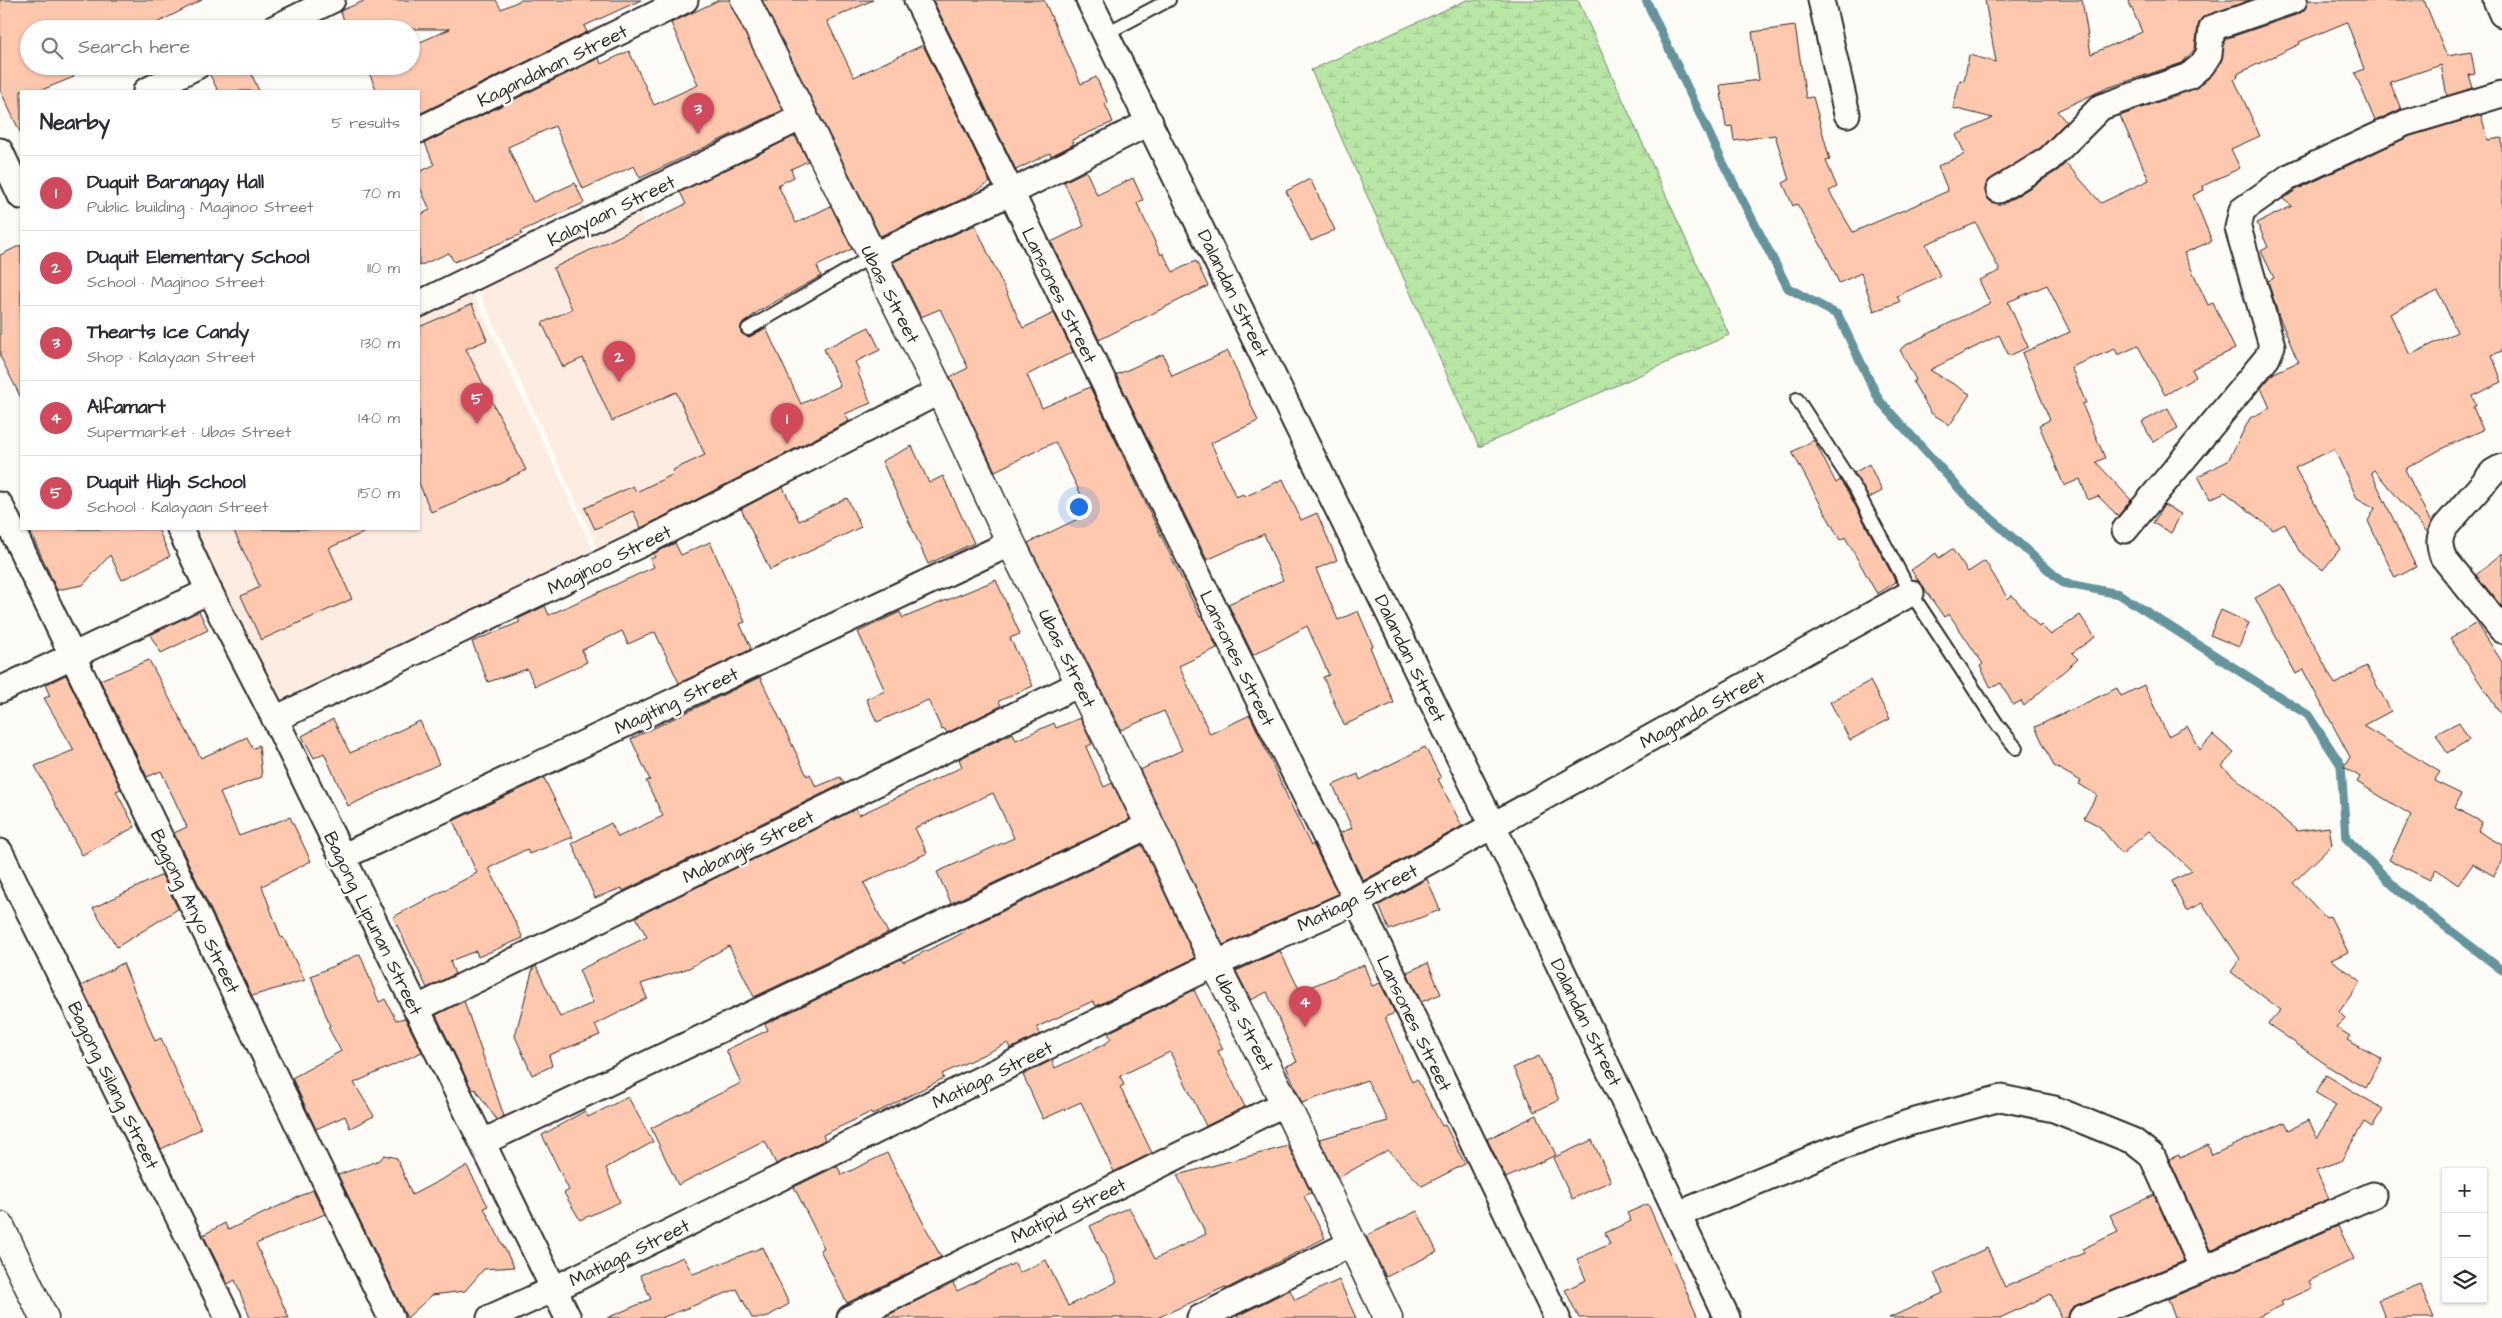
<!DOCTYPE html>
<meta charset="utf-8">
<style>
body{margin:0;font-family:"Architects Daughter",sans-serif;background:#f7f7f7;color:#2b2b33}
.controls{position:absolute;right:15px;bottom:15px;display:grid;overflow:hidden;border-radius:0px;box-shadow:0 1px 4px #0004}
.controls button{width:45px;height:45px;display:grid;place-items:center;padding:0;border:0;border-bottom:1px solid #e1e1e2;background:#fff;color:#2b2b33;font:25px sans-serif}
.you{position:absolute;left:1078px;top:506px;width:18px;height:18px;margin:-12px;border:4px solid #fff;border-radius:50%;background:#1a73e8;box-shadow:0 0 0 8px #1a73e833}
.badge{display:grid;place-items:center;width:32px;height:32px;border-radius:50%;background:#d1495b;color:#fff;font-size:16px;font-weight:700}
.pin{position:absolute;translate:-50% -41px;filter:drop-shadow(0 1px 2px #0008)}
.pin::after{content:'';position:absolute;top:26px;width:18px;height:15px;background:inherit;clip-path:polygon(0 0,100% 0,50% 100%)}
.list{margin:0;padding:0;list-style:none}
h2{display:flex;justify-content:space-between;align-items:center;height:65px;margin:0;padding:0 20px;font-size:21px}
h2 small{font-size:16px;font-weight:400;color:#7c7c81}
.list li{display:grid;grid-template-columns:32px 1fr auto;gap:15px;align-items:center;box-sizing:border-box;height:75px;padding:0 20px;border-top:1px solid #e1e1e2}
.list b{display:block;font-size:19px;white-space:nowrap}
.list p{margin:0;font-size:16px;white-space:nowrap;color:#7c7c81}
.list em{font-size:16px;font-style:normal;color:#7c7c81}
.icon{flex:none;width:28px;height:28px;fill:none;stroke:currentColor;stroke-width:2;stroke-linecap:round;stroke-linejoin:round}
.map{position:relative;flex:none;width:2502px;height:1318px;overflow:hidden}
.search{position:absolute;background:#fff;box-shadow:0 1px 4px #0004;left:20px;top:20px;width:400px;height:55px;display:flex;align-items:center;gap:12px;box-sizing:border-box;padding:0 18px;border-radius:28px;color:#7c7c81;font-size:19px}
.panel{position:absolute;background:#fff;box-shadow:0 1px 4px #0004;left:20px;top:90px;width:400px;height:440px;border-radius:0px}
.map>svg:first-child{display:block}
</style>
<div class="map">
<svg width="2502" height="1318" viewBox="0 0 2502 1318">
<defs>
<pattern id="wetland-marsh" width="20" height="14" patternUnits="userSpaceOnUse" patternTransform="scale(1.25)"><rect width="20" height="14" fill="#b7e6a5"/><path d="M1 5h8M5 5V1M11 12h8M15 12V8" fill="none" stroke="#9ec58e"/></pattern>
</defs>
<rect width="100%" height="100%" fill="#fdfcf7"/>
<filter id="ink" filterUnits="userSpaceOnUse"><feTurbulence type="fractalNoise" baseFrequency=".02" numOctaves="2"/><feDisplacementMap in="SourceGraphic" scale="10" xChannelSelector="R" yChannelSelector="G"/><feConvolveMatrix kernelMatrix="1 2 1 2 8 2 1 2 1" color-interpolation-filters="sRGB"/></filter>
<g filter="url(#ink)">
<g fill="#fdece1">
<polygon points="639,212 762,478 600,553 477,287"/>
<polygon points="473,293 596,556 274,707 190,529 419,529 419,318"/>
</g>
<polygon fill="url(#wetland-marsh)" stroke="#718868" points="1467,0 1578,0 1729,335 1479,447 1311,70"/>
<g fill="none" stroke-linecap="round" stroke-linejoin="round">
<polyline stroke="#65959c" stroke-width="9" points="1646,0 1721,159 1788,288 1838,315 1879,400 1965,495 2063,583 2119,594 2308,715 2341,765 2346,838 2399,891 2502,970"/>
</g>
<g fill="#fdc8ae" stroke="#2b2b2b" fill-rule="evenodd">
<polygon points="0,0 202,0 145,29 29,29 29,66 69,66 74,77 39,91 21,91 21,134 0,90"/>
<polygon points="366,0 496,0 501,9 521,0 641,0 584,26 587,32 419,114 419,91 377,91 366,66 411,66 411,46 450,29 348,29 340,11"/>
<polygon points="719,0 730,0 783,110 640,178 634,166 583,189 555,126 508,147 533,202 575,183 584,203 521,231 522,234 454,262 449,253 419,266 419,215 430,210 419,185 419,172 434,165 425,143 599,58 601,64 629,51 654,105 698,85 671,23"/>
<polygon points="762,0 873,0 827,21 854,77 923,45 990,182 963,199 880,236"/>
<polygon points="933,0 1044,0 1081,84 1096,77 1108,103 1105,104 1113,122 1072,140 1074,144 1051,156 1050,153 1016,170"/>
<polygon points="1985,0 2082,0 2091,54 2142,32 2128,0 2250,0 2201,19 2198,26 2195,49 2182,63 2107,88 2057,111 2066,122 2040,148 1987,183 1985,190 1987,197 1992,202 1999,204 2007,202 2057,171 2066,163 2101,203 2149,180 2120,116 2198,87 2211,76 2221,62 2225,39 2299,14 2305,9 2308,0 2424,0 2447,56 2471,52 2475,74 2469,75 2473,88 2447,96 2441,65 2390,82 2401,109 2375,121 2355,73 2364,69 2347,22 2299,42 2300,44 2237,74 2238,77 2234,79 2260,136 2231,149 2240,168 2203,186 2204,190 2193,195 2212,241 2184,253 2208,305 2213,303 2235,349 2192,369 2196,377 2165,395 2138,346 2118,355 2115,349 2071,367 2086,403 2082,404 2105,458 2096,462 2131,500 2118,516 2098,496 2088,500 2080,479 2064,486 2039,425 2050,420 2022,353 2070,332 2047,285 2008,302 2028,347 2009,356 1999,335 1930,370 1970,394 1950,425 1931,413 1913,382 1916,380 1900,350 1904,346 1990,303 1979,280 2000,271 1976,223 1926,244 1940,276 1897,296 1900,302 1874,311 1861,273 1839,283 1826,254 1797,204 1793,206 1783,183 1789,180 1775,135 1734,141 1732,126 1726,127 1720,85 1759,80 1752,32 1795,26 1806,98 1813,97 1830,160 1826,161 1837,187 1829,191 1853,232 1948,191 1938,166 1965,154 1956,135 1993,118 1953,108 1960,80 1964,81 1969,55 1996,62"/>
<polygon points="221,66 248,66 259,91 218,91 209,73"/>
<path d="M2481,115l7,25 14,-2v213l-10,4 10,27 -30,14 4,10 -3,1 10,23 -38,17 -40,22 26,54 -4,9 -53,-62 -3,2 45,95 -21,11 -27,-57 7,-13 -18,-10 -23,-49 -39,19 45,81 -17,21 -24,-19 -14,-27 -12,6 -48,-38 -15,7 -12,-23 30,-15 22,-43 20,-10 -9,-20 13,-15 24,-11 -20,-48 -10,-33 6,-3 -13,-27 7,-4 -11,-24 35,-17 -9,-7 13,-9 114,-54zM2438,291l19,41 -47,23 -20,-41z"/>
<polygon points="795,136 808,161 791,169 794,177 778,185 796,223 831,206 852,249 817,266 821,276 759,311 741,325 741,333 749,337 766,328 801,404 840,386 824,349 869,327 880,350 855,362 860,372 858,373 871,403 845,414 849,421 641,528 633,511 595,529 585,508 633,486 636,492 674,474 673,470 705,455 676,392 612,421 583,358 563,367 542,323 572,309 553,268 686,204 680,192"/>
<polygon points="1086,171 1097,195 1133,178 1143,200 1137,203 1161,255 1163,253 1173,272 1196,261 1208,286 1099,340 1051,242 1084,226 1064,182"/>
<polygon points="1310,179 1335,230 1311,241 1286,191"/>
<polygon points="975,225 1023,328 1054,313 1073,352 1027,375 1042,408 1090,387 1200,617 1202,616 1217,648 1179,666 1210,734 1250,715 1292,807 1311,846 1313,844 1338,894 1223,945 1140,770 1182,750 1164,711 1121,730 1028,543 1090,513 1055,442 995,471 950,377 968,368 940,309 921,317 893,262"/>
<polygon points="21,245 21,398 0,356 0,255"/>
<polygon points="472,304 487,340 466,349 526,470 489,488 431,512 419,483 419,327"/>
<polygon points="1228,351 1258,421 1211,443 1236,497 1243,494 1244,497 1283,479 1301,520 1317,513 1337,560 1316,569 1338,620 1358,611 1373,646 1370,647 1394,703 1344,725 1323,677 1329,675 1307,626 1253,655 1228,604 1283,580 1264,534 1207,560 1116,375 1163,354 1172,376"/>
<polygon points="2168,408 2178,428 2153,442 2142,422"/>
<polygon points="1814,440 1836,483 1840,480 1849,494 1896,582 1877,594 1845,537 1840,540 1792,452"/>
<polygon points="912,446 929,483 943,476 974,543 928,564 882,461"/>
<polygon points="1869,464 1882,491 1869,498 1854,473"/>
<polygon points="783,487 799,521 847,498 861,527 770,570 741,509"/>
<polygon points="2164,505 2181,514 2171,533 2153,523"/>
<polygon points="29,529 158,529 170,556 122,580 110,555 83,585 57,590"/>
<polygon points="233,529 372,529 329,548 352,599 261,640 241,596 260,587"/>
<polygon points="710,542 745,622 740,624 751,648 748,651 679,683 655,632 628,644 622,631 582,650 587,662 535,686 527,669 488,682 472,642 520,622 518,619 545,606 549,615 654,567 650,559 655,557 653,554 675,543 681,555"/>
<polygon points="1952,549 1968,572 1985,561 2008,599 2012,595 2039,627 2041,625 2051,635 2080,615 2095,637 2072,653 2078,659 2024,706 2021,701 2013,705 2001,683 1991,688 1980,666 1983,664 1949,614 1944,617 1911,570 1936,553 1939,558"/>
<polygon points="2502,553 2502,607 2476,575"/>
<polygon points="996,580 1020,634 1010,638 1033,686 999,701 1001,706 947,733 945,729 942,730 928,700 877,722 866,699 885,691 858,632 900,612 903,618"/>
<polygon points="2281,584 2335,684 2366,666 2391,711 2363,726 2440,772 2434,781 2461,794 2455,808 2482,822 2478,831 2502,845 2502,862 2494,876 2473,864 2458,885 2436,869 2430,880 2389,860 2411,815 2357,782 2360,777 2344,767 2350,757 2303,670 2296,674 2255,598"/>
<polygon points="2221,610 2249,623 2239,647 2210,635"/>
<polygon points="199,611 208,630 161,653 150,635"/>
<polygon points="2477,623 2502,662 2502,716 2450,638"/>
<polygon points="149,660 201,758 247,737 253,749 259,745 262,777 220,793 239,836 290,817 311,861 262,886 281,938 283,937 305,980 252,996 174,833 187,827 161,771 147,777 100,680"/>
<polygon points="66,675 121,789 116,791 135,827 82,855 35,766 74,750 44,698 50,696 45,685"/>
<polygon points="760,677 807,776 810,774 816,787 840,777 844,783 623,891 622,888 595,898 572,843 611,823 618,837 663,816 646,781 650,780 631,739"/>
<polygon points="1870,681 1890,719 1850,740 1830,702"/>
<polygon points="2144,685 2168,736 2187,726 2200,750 2213,735 2234,753 2222,766 2297,831 2329,827 2332,845 2293,883 2326,918 2330,916 2348,952 2331,960 2361,981 2339,1012 2345,1018 2336,1027 2350,1036 2347,1040 2382,1059 2366,1088 2334,1070 2268,1024 2281,1010 2231,972 2240,959 2202,903 2186,911 2172,881 2192,871 2149,831 2122,854 2099,826 2084,818 2097,795 2079,784 2081,781 2054,766 2035,727 2117,688 2121,696"/>
<polygon points="1080,718 1092,744 1086,747 1104,787 1112,783 1130,819 951,903 937,872 1014,838 993,793 915,828 927,853 864,883 888,933 754,997 729,946 689,968 641,984 647,998 595,1025 600,1035 549,1055 552,1066 532,1075 515,1036 533,968 536,966 560,1017 593,1003 579,970 647,937 636,917 856,809 859,815 962,767 959,759 1013,733 1016,740 1054,723 1056,728"/>
<polygon points="333,719 350,753 420,721 439,764 348,806 324,753 314,758 302,736"/>
<polygon points="2459,722 2469,740 2447,753 2436,734"/>
<polygon points="1425,747 1441,778 1438,779 1462,826 1363,881 1340,833 1352,828 1333,785 1358,774 1360,780"/>
<polygon points="544,778 573,837 529,854 527,849 489,868 523,938 478,957 476,951 450,961 455,974 427,988 393,917 477,873 453,821"/>
<polygon points="1142,845 1195,958 1096,1006 1093,1001 1037,1027 1040,1034 1010,1049 1008,1043 942,1074 944,1078 872,1115 871,1112 823,1135 825,1140 776,1164 765,1141 678,1185 651,1128 741,1083 726,1050 768,1030 765,1024 901,959 903,962 951,939 964,932 963,930"/>
<polygon points="162,875 178,909 117,947 93,908"/>
<polygon points="1427,879 1440,910 1389,930 1379,905"/>
<polygon points="1280,951 1300,991 1364,965 1372,986 1380,983 1395,1013 1385,1017 1412,1082 1417,1079 1442,1126 1445,1125 1465,1164 1422,1186 1388,1150 1338,1178 1319,1139 1388,1121 1367,1080 1302,1103 1286,1066 1297,1062 1267,992 1251,1000 1236,971"/>
<polygon points="360,954 379,1002 385,999 396,1020 405,1018 422,1052 354,1083 374,1116 350,1128 345,1116 316,1129 292,1078 341,1051 328,1027 330,1026 311,976"/>
<polygon points="123,963 155,1041 161,1038 201,1129 161,1149 81,986"/>
<polygon points="1428,963 1441,994 1421,1002 1407,972"/>
<polygon points="1194,990 1223,1049 1218,1051 1245,1107 1206,1126 1170,1052 1120,1076 1124,1085 1120,1087 1152,1153 1114,1172 1081,1102 1043,1119 1023,1075 1052,1060 1055,1068 1105,1044 1111,1039 1108,1033"/>
<polygon points="464,1001 504,1116 497,1120 475,1089 472,1090 436,1015"/>
<polygon points="1539,1056 1559,1100 1534,1112 1513,1068"/>
<polygon points="2326,1075 2383,1109 2372,1127 2364,1122 2341,1161 2316,1170 2329,1199 2210,1250 2169,1159 2179,1155 2180,1158 2208,1145 2212,1155 2285,1122 2289,1130 2309,1120 2317,1138 2336,1105 2316,1093"/>
<polygon points="628,1097 653,1142 606,1168 620,1202 580,1220 564,1193 569,1190 542,1135 585,1111 588,1117"/>
<polygon points="1537,1115 1556,1155 1506,1178 1487,1139"/>
<polygon points="1592,1140 1611,1181 1572,1199 1553,1158"/>
<polygon points="1288,1146 1311,1193 1304,1196 1325,1238 1226,1289 1225,1287 1157,1318 882,1318 953,1283 957,1291 1015,1263 1019,1273 1046,1260 1068,1306 1117,1282 1090,1226 1129,1207 1155,1259 1206,1234 1177,1175"/>
<polygon points="887,1153 941,1257 847,1303 820,1250 824,1248 794,1187 837,1166 842,1175"/>
<polygon points="384,1155 397,1158 412,1195 467,1166 488,1206 484,1208 514,1267 484,1269 465,1291 432,1295 407,1318 338,1175 380,1160"/>
<polygon points="313,1190 325,1214 256,1244 289,1318 250,1318 235,1280 228,1284 203,1235 225,1223 228,1230"/>
<polygon points="2154,1195 2184,1261 2077,1305 2070,1310 2068,1318 2061,1318 2051,1294 2000,1318 1889,1318 1943,1293 1934,1273 1987,1248 2005,1287 2084,1253 2082,1249 2118,1232 2110,1215"/>
<polygon points="1648,1204 1698,1318 1579,1318 1565,1290 1586,1280 1577,1259 1610,1244 1605,1233 1631,1221 1627,1213"/>
<polygon points="1417,1211 1437,1252 1386,1277 1366,1236"/>
<polygon points="2338,1226 2354,1259 2309,1281 2312,1288 2281,1302 2283,1305 2256,1318 2175,1318 2168,1299"/>
<polygon points="763,1247 789,1304 765,1318 752,1318 737,1289 661,1318 607,1318 651,1299 640,1275 683,1257 693,1274"/>
<polygon points="1339,1280 1356,1318 1238,1318 1237,1316 1290,1290 1295,1300"/>
<polygon points="2420,1284 2434,1318 2385,1318 2378,1300"/>
</g>
<g fill="none" stroke-linecap="round" stroke-linejoin="round">
<defs>
<g id="service">
<polyline points="1105,34 1169,0"/>
<polyline points="748,329 872,256"/>
<polyline points="1797,399 1856,490 1911,593 1997,724 2016,748"/>
</g>
<g id="minor">
<polyline points="917,0 1357,901 1557,1318"/>
<polyline points="1089,0 1493,826 1727,1318"/>
<polyline points="1821,0 1847,114"/>
<polyline points="2496,0 2502,14"/>
<polyline points="273,29 332,0"/>
<polyline points="146,91 197,66"/>
<polyline points="419,130 685,0"/>
<polyline points="0,151 21,196"/>
<polyline points="1999,190 2049,159 2101,107 2189,76 2202,65 2209,54 2212,28 2294,0"/>
<polyline points="872,256 1010,193 1150,122"/>
<polyline points="419,304 804,116"/>
<path d="M2502,467l-9,5 -48,55c-7,11 -6,18 -2,30l59,73"/>
<polyline points="0,505 391,1318"/>
<polyline points="180,529 209,591 275,719 568,1318"/>
<polyline points="2125,530 2267,358 2272,346 2238,228 2242,210 2289,177 2405,123 2502,94"/>
<polyline points="0,690 209,591"/>
<polyline points="275,719 641,544 940,391"/>
<polyline points="0,852 228,1318"/>
<polyline points="342,857 1011,543"/>
<polyline points="416,1009 1081,683"/>
<polyline points="483,1142 1150,825"/>
<polyline points="1679,1214 1828,1152 1908,1123 2001,1098 2054,1109 2133,1141 2152,1156 2203,1269"/>
<polyline points="490,1318 554,1289 1215,964 1357,901 1911,593"/>
<polyline points="850,1318 1285,1103"/>
<polyline points="1200,1318 1352,1243"/>
<polyline points="2082,1318 2203,1269 2373,1195"/>
</g>
<polyline id="tertiary" points="745,0 944,399 1011,543 1150,825 1215,964 1285,1103 1388,1318"/>
<polyline id="primary" points="0,1226 44,1318"/>
</defs>
<use href="#service" stroke="#2b2b2b" stroke-width="16"/>
<use href="#minor" stroke="#2b2b2b" stroke-width="29"/>
<use href="#tertiary" stroke="#2b2b2b" stroke-width="31"/>
<use href="#primary" stroke="#2b2b2b" stroke-width="31"/>
<use href="#service" stroke="#fdfcf7" stroke-width="12"/>
<use href="#minor" stroke="#fdfcf7" stroke-width="25"/>
<use href="#tertiary" stroke="#fdfcf7" stroke-width="28"/>
<use href="#primary" stroke="#fdfcf7" stroke-width="28"/>
</g>
</g>
<g text-anchor="middle" stroke-width="5" stroke-linejoin="round" paint-order="stroke">
<g font-size="19" fill="#2b2b2b" stroke="#fdfcf7">
<text transform="translate(552 65) rotate(-26)" y="7">Kagandahan Street</text>
<text transform="translate(611 210) rotate(-26)" y="7">Kalayaan Street</text>
<text transform="translate(1234 293) rotate(64)" y="7">Dalandan Street</text>
<text transform="translate(891 294) rotate(63)" y="7">Ubas Street</text>
<text transform="translate(1060 295) rotate(64)" y="7">Lansones Street</text>
<text transform="translate(609 559) rotate(-26)" y="7">Maginoo Street</text>
<text transform="translate(1068 658) rotate(64)" y="7">Ubas Street</text>
<text transform="translate(1238 658) rotate(64)" y="7">Lansones Street</text>
<text transform="translate(1411 658) rotate(64)" y="7">Dalandan Street</text>
<text transform="translate(676 700) rotate(-25)" y="7">Magiting Street</text>
<text transform="translate(1702 709) rotate(-29)" y="7">Maganda Street</text>
<text transform="translate(748 846) rotate(-26)" y="7">Mabangis Street</text>
<text transform="translate(1357 897) rotate(-26)" y="7">Matiaga Street</text>
<text transform="translate(196 911) rotate(64)" y="7">Bagong Anyo Street</text>
<text transform="translate(374 923) rotate(64)" y="7">Bagong Lipunan Street</text>
<text transform="translate(1245 1022) rotate(63)" y="7">Ubas Street</text>
<text transform="translate(1587 1022) rotate(64)" y="7">Dalandan Street</text>
<text transform="translate(1415 1023) rotate(64)" y="7">Lansones Street</text>
<text transform="translate(992 1074) rotate(-26)" y="7">Matiaga Street</text>
<text transform="translate(114 1085) rotate(64)" y="7">Bagong Silang Street</text>
<text transform="translate(1068 1210) rotate(-26)" y="7">Matipid Street</text>
<text transform="translate(629 1252) rotate(-26)" y="7">Matiaga Street</text>
</g>
</g>
</svg>
<div class="controls">
<button>+</button>
<button>−</button>
<button><svg class="icon" aria-label="layers" viewBox="0 0 24 24"><path d="M12 4l9 5-9 5-9-5zM3 14l9 5 9-5"/></svg></button>
</div>
<div class="you"></div>
<div class="pin badge" style="left:787px;top:444px">1</div>
<div class="pin badge" style="left:619px;top:382px">2</div>
<div class="pin badge" style="left:698px;top:134px">3</div>
<div class="pin badge" style="left:1305px;top:1027px">4</div>
<div class="pin badge" style="left:477px;top:424px">5</div>
<div class="search"><svg class="icon" aria-label="search" viewBox="0 0 24 24"><circle cx="10" cy="10" r="6"/><path d="M15 15l6 6"/></svg>Search here</div>
<section class="panel">
<h2>Nearby<small>5 results</small></h2>
<ul class="list">
<li><span class="badge">1</span><div><b>Duquit Barangay Hall</b><p>Public building · Maginoo Street</p></div><em>70 m</em></li>
<li><span class="badge">2</span><div><b>Duquit Elementary School</b><p>School · Maginoo Street</p></div><em>110 m</em></li>
<li><span class="badge">3</span><div><b>Thearts Ice Candy</b><p>Shop · Kalayaan Street</p></div><em>130 m</em></li>
<li><span class="badge">4</span><div><b>Alfamart</b><p>Supermarket · Ubas Street</p></div><em>140 m</em></li>
<li><span class="badge">5</span><div><b>Duquit High School</b><p>School · Kalayaan Street</p></div><em>150 m</em></li>
</ul>
</section>
</div>
